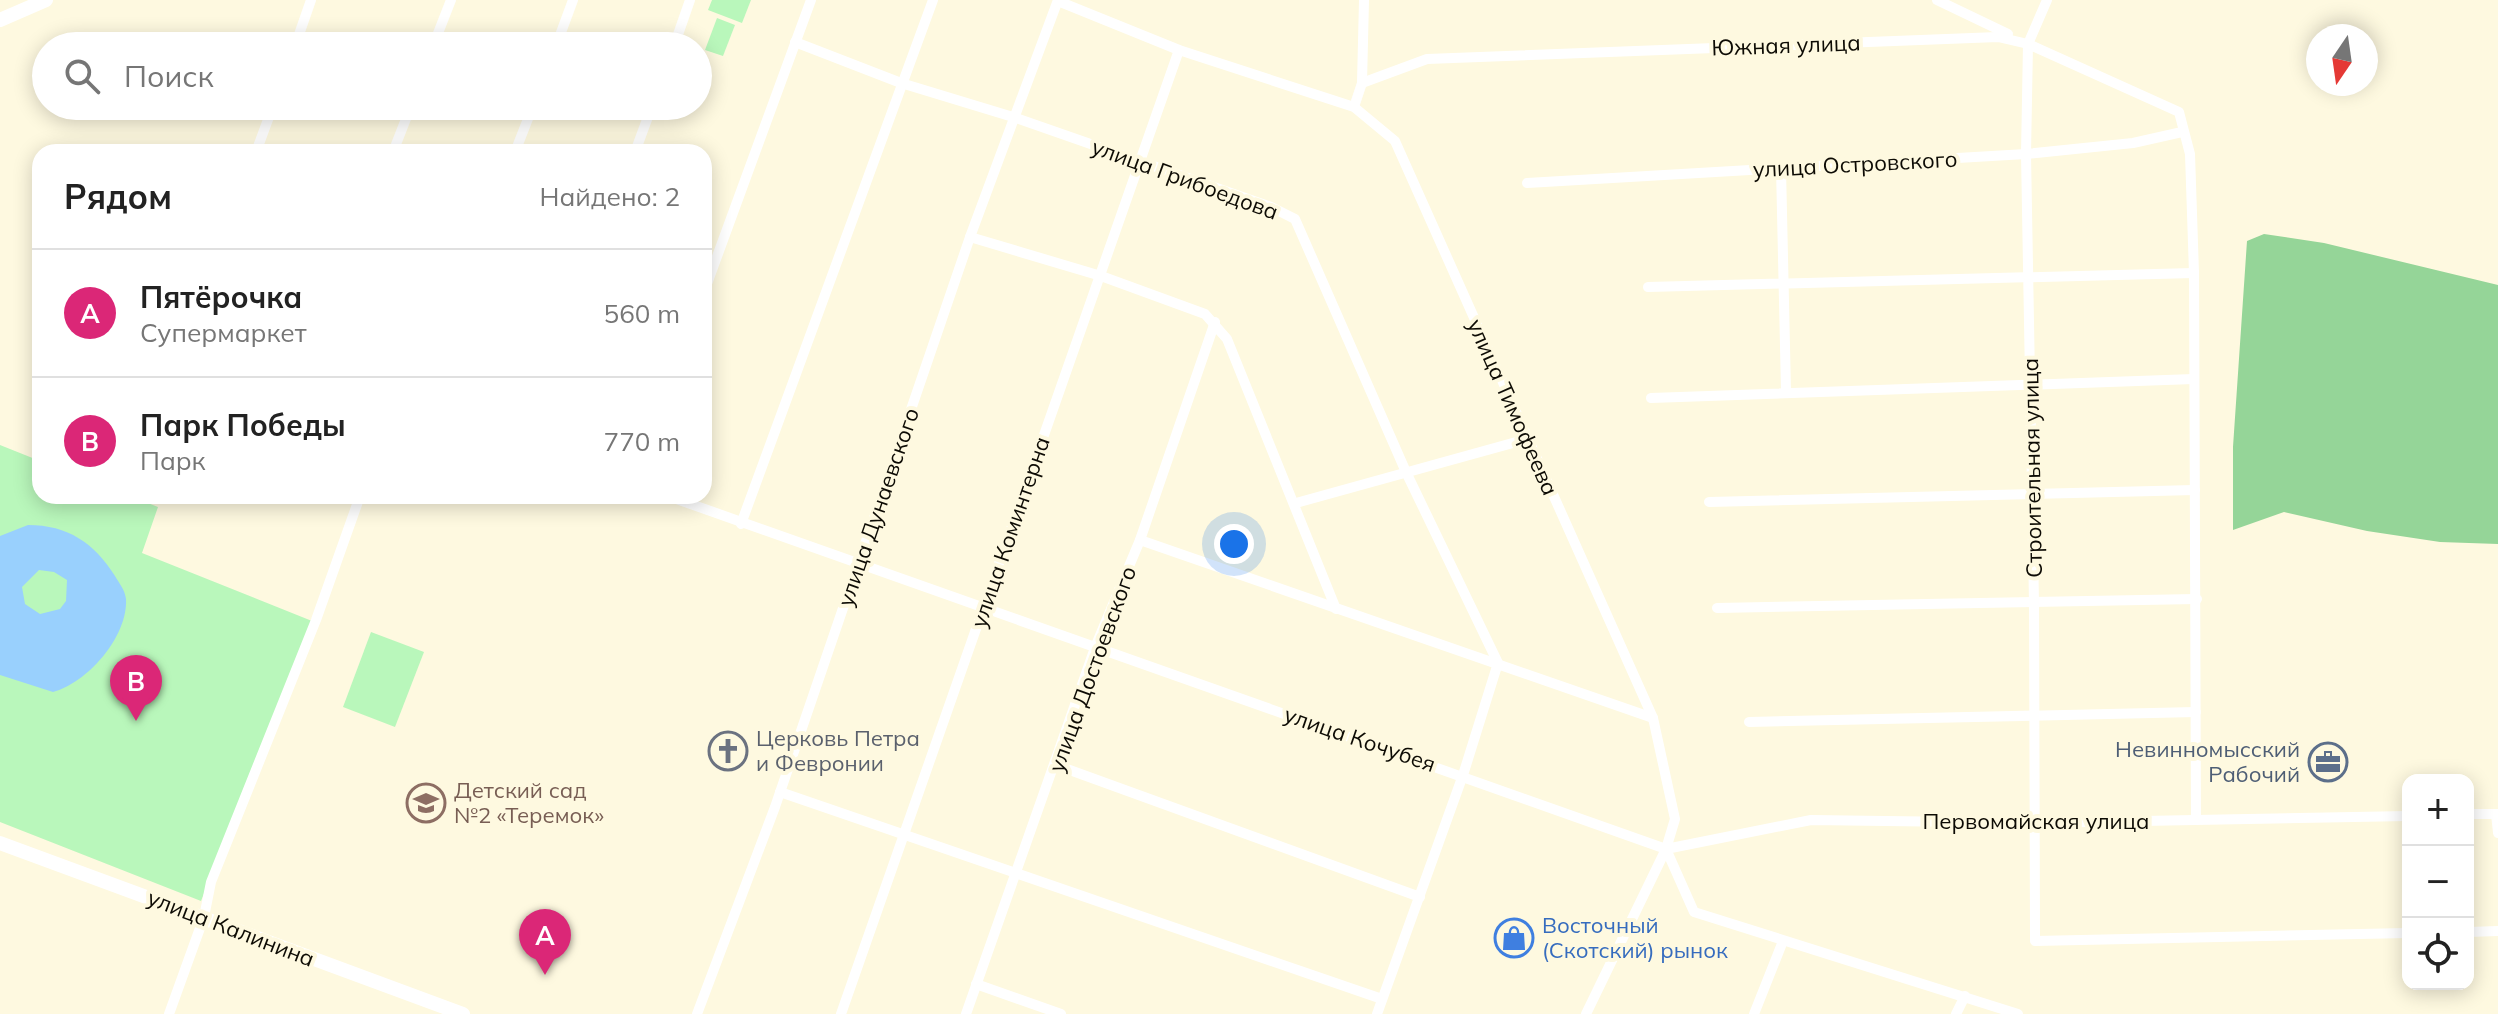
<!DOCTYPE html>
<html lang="ru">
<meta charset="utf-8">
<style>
body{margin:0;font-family:Mulish,sans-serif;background:#f6f6f6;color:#222}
.controls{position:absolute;right:24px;bottom:24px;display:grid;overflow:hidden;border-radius:16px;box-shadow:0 4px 20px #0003}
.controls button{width:72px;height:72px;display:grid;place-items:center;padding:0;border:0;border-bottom:2px solid #e0e0e0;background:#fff;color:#222;font:40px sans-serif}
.compass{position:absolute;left:2306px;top:24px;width:72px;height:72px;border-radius:50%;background:#fff;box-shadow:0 4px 20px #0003;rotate:193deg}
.you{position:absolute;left:1234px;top:544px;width:28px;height:28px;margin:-20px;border:6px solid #fff;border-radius:50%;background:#1a73e8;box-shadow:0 0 0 12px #1a73e833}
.badge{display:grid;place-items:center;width:52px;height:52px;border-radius:50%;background:#db2777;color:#fff;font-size:26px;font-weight:700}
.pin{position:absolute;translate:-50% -66px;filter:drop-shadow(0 2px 4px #0008)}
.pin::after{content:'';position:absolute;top:42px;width:28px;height:24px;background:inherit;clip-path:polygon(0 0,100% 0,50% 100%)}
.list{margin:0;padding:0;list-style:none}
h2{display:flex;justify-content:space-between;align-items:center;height:104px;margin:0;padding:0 32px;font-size:34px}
h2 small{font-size:26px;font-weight:400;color:#767676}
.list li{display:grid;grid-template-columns:52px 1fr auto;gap:24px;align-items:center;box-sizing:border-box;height:128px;padding:0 32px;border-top:2px solid #e0e0e0}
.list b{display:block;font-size:30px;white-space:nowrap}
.list p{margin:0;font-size:26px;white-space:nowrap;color:#767676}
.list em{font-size:26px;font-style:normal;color:#767676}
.icon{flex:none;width:44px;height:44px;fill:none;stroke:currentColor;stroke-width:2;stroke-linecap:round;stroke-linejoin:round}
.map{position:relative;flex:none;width:2498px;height:1014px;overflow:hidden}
.search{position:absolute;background:#fff;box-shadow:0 4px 20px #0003;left:32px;top:32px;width:680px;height:88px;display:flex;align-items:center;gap:20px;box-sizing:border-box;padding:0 28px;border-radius:44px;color:#767676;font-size:30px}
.panel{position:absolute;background:#fff;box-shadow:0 4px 20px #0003;left:32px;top:144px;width:680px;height:360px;border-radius:24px}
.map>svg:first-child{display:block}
</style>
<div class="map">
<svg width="2498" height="1014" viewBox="0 0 2498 1014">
<rect width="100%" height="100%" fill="#fef9e0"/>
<g fill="#b9f7bb">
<polygon points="712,0 751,0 742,23 708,10"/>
<polygon points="717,18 735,25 723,56 705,50"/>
<polygon points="0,445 40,461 40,496 130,496 158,507 142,553 312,621 201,901 0,822"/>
<polygon points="371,632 424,652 395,727 343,707"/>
</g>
<polygon fill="#95d598" points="2264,234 2324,243 2498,285 2498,544 2440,542 2367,531 2284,512 2233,530 2233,447 2247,241"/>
<path fill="#99d0fd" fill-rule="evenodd" d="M28,525c40,0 66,18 87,51 4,7 10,14 11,23 2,38 -39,84 -73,93l-53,-17v-139zM39,570l15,2 13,8 -1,21 -6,8 -20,5 -15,-10 -3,-17z"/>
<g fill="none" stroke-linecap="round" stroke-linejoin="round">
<g stroke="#fff" stroke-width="10">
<polyline points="1937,0 2008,34"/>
<polyline points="2047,0 2028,44 2026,154 2034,603 2035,941 2408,933"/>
<polyline points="1058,1 1179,50 1354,107 1395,141 1653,718 1675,819 1666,849 1586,1014"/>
<polyline points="795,42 901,83 1013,117 1271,207 1295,219 1406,472 1498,663 1463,775 1377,1014"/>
<polyline points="295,46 311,0"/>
<polyline points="433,46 451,0"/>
<polyline points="556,46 573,0"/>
<polyline points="674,46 690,0"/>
<polyline points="1362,83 1427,59 1998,37 2028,44 2179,112 2190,154 2194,273 2196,820"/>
<polyline points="1354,107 1362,83 1364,0"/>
<polyline points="256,152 273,106"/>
<polyline points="393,152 411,106"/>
<polyline points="515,152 533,106"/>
<polyline points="635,152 652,106"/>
<polyline points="1781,168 1786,391"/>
<polyline points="1527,183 2026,154 2133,143 2182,132"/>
<polyline points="970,237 1101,276 1205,314 1227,339 1336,609"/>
<polyline points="1648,287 2194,273"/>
<polyline points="704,292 811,0"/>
<polyline points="1651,398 2194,379"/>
<polyline points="668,496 1666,849 1694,912 2018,1014"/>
<polyline points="1709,502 2195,490"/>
<polyline points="1296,503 1527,439"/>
<polyline points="741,524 933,0"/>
<polyline points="1140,540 1653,718"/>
<polyline points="1717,608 2197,599"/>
<polyline points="1749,722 2196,712"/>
<polyline points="1056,765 1420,897"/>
<polyline points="780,792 1382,999"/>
<polyline points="2468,814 2498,814"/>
<polyline points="2496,814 2498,833"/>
<polyline points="1666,849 1811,820 2036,823 2408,816"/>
<polyline points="2468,932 2498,931"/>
<polyline points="976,984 1061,1014"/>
<polyline points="169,1014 204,917 211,882 316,620 360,496"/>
<polyline points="697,1014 775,807 970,237 1058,0"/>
<polyline points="841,1014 1179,50"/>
<polyline points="966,1014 1096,645 1140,540 1215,322"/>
<polyline points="1754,1014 1783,941"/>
<polyline points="1956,1014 1965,996"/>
</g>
<g stroke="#fff" stroke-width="14">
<polyline points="0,20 46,0"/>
<polyline points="0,843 463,1014"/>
</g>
</g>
<defs>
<symbol id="church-ring" viewBox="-11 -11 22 22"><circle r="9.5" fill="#fef9e0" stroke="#6b7280" stroke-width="1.5"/><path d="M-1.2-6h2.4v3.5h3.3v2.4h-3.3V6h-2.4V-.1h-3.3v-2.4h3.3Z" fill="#6b7280"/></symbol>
<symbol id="office-ring" viewBox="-11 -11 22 22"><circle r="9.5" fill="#fef9e0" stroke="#5c6f8a" stroke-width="1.5"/><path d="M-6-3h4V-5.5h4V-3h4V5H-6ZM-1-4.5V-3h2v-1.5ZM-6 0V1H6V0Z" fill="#5c6f8a"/></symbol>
<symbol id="school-ring" viewBox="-11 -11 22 22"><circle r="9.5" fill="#fef9e0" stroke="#8d6e63" stroke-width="1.5"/><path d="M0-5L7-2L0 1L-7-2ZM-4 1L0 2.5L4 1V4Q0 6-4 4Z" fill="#8d6e63"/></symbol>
<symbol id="shop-ring" viewBox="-11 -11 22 22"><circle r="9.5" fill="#fef9e0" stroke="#3f7fe0" stroke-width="1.5"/><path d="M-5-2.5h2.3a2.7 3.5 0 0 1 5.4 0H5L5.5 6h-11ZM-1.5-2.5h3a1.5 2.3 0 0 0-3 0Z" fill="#3f7fe0"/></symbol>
</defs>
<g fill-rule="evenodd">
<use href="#church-ring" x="706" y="729" width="44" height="44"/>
<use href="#office-ring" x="2306" y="740" width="44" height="44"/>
<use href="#school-ring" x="404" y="781" width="44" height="44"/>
<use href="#shop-ring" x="1492" y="916" width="44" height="44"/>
</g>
<g text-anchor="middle" stroke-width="8" stroke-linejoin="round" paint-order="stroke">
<g font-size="22" fill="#0d0b04" stroke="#fef9e0">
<text transform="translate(1786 45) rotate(-2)" y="8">Южная улица</text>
<text transform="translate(1855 164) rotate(-3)" y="8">улица Островского</text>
<text transform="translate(1185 179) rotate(20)" y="8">улица Грибоедова</text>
<text transform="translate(1513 407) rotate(66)" y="8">улица Тимофеева</text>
<text transform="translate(2032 468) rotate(-91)" y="8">Строительная улица</text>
<text transform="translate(878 507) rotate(-71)" y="8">улица Дунаевского</text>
<text transform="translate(1010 532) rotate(-71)" y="8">улица Коминтерна</text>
<text transform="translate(1092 669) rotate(-70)" y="8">улица Достоевского</text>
<text transform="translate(1360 739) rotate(19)" y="8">улица Кочубея</text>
<text x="2036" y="829">Первомайская улица</text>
<text transform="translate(231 928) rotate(21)" y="8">улица Калинина</text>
</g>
<g font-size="22" fill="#5b616d" stroke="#fef9e0" text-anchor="start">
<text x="756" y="746">Церковь Петра<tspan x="756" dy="25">и Февронии</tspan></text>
</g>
<g font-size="22" fill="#4e5e75" stroke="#fef9e0" text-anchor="end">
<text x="2300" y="757">Невинномысский<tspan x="2300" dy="25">Рабочий</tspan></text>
</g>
<g font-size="22" fill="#785e54" stroke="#fef9e0" text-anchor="start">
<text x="454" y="798">Детский сад<tspan x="454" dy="25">№2 «Теремок»</tspan></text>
</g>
<g font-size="22" fill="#366cbe" stroke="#fef9e0" text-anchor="start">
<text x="1542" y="933">Восточный<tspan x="1542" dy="25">(Скотский) рынок</tspan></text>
</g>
</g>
</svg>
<div class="controls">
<button>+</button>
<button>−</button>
<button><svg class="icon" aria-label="locate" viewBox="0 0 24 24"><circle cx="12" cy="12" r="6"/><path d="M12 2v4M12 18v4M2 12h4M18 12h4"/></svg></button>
</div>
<svg class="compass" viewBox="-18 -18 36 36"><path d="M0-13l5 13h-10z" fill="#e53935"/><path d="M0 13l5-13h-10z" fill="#767676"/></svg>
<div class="you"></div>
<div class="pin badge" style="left:545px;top:975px">A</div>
<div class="pin badge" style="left:136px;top:721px">B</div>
<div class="search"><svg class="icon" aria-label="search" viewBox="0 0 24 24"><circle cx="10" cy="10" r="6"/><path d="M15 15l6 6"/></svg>Поиск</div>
<section class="panel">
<h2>Рядом<small>Найдено: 2</small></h2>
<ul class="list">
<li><span class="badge">A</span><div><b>Пятёрочка</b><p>Супермаркет</p></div><em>560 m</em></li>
<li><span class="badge">B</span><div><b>Парк Победы</b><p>Парк</p></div><em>770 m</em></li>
</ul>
</section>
</div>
